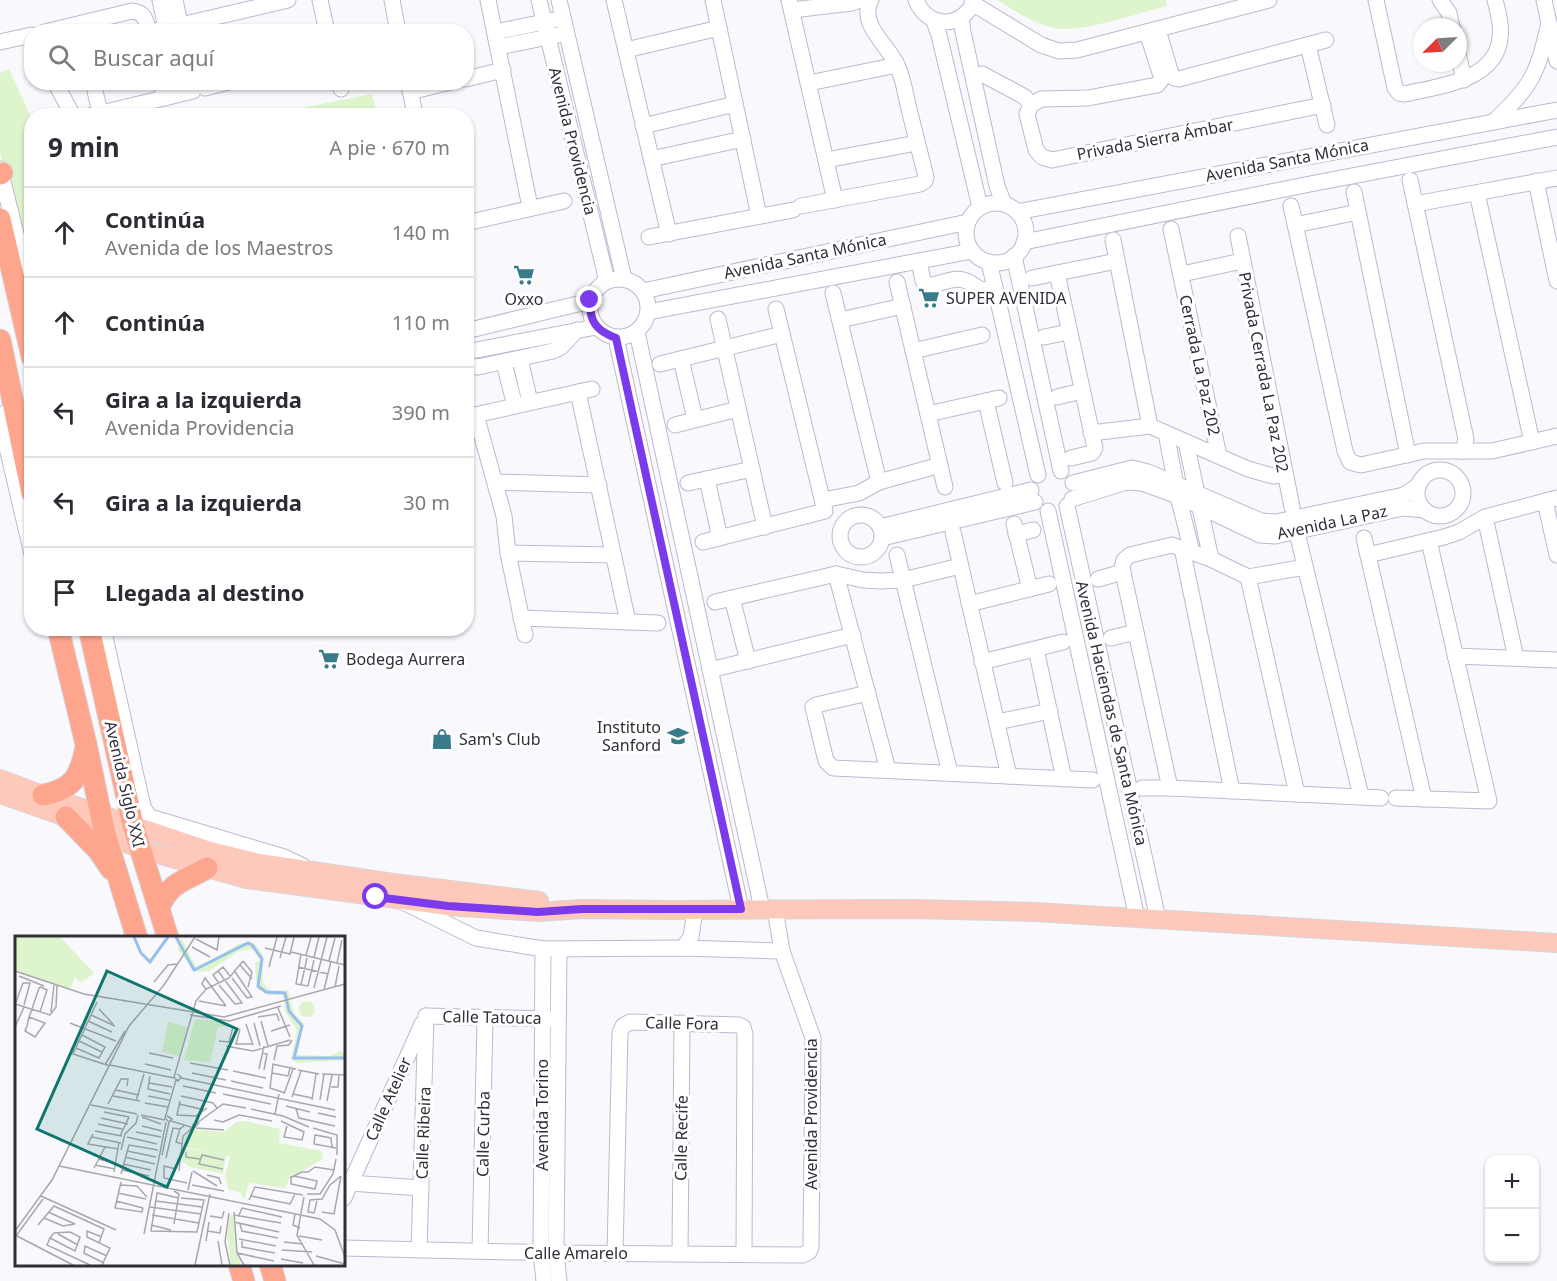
<!DOCTYPE html>
<html lang="es">
<meta charset="utf-8">
<style>
body{margin:0;font-family:"Noto Sans",sans-serif;background:#f7f7f7;color:#2b2b33}
.controls{position:absolute;right:18px;bottom:18px;display:grid;overflow:hidden;border-radius:12px;box-shadow:0 2px 4px #0004}
.controls button{width:54px;height:54px;display:grid;place-items:center;padding:0;border:0;border-bottom:2px solid #e1e1e2;background:#fff;color:#2b2b33;font:30px sans-serif}
.compass{position:absolute;left:1413px;top:18px;width:54px;height:54px;border-radius:50%;background:#fff;box-shadow:0 2px 4px #0004;rotate:246deg}
.stop{position:absolute;width:18px;height:18px;margin:-14px;border:4px solid #7c3aed;border-radius:50%;background:#fff}
.stop.end{background:#7c3aed;border-color:#fff;box-shadow:0 2px 6px #0008}
.list{margin:0;padding:0;list-style:none}
h2{display:flex;justify-content:space-between;align-items:center;height:78px;margin:0;padding:0 24px;font-size:26px}
h2 small{font-size:20px;font-weight:400;color:#7c7c81}
.list li{display:grid;grid-template-columns:39px 1fr auto;gap:18px;align-items:center;box-sizing:border-box;height:90px;padding:0 24px;border-top:2px solid #e1e1e2}
.list b{display:block;font-size:22px;white-space:nowrap}
.list p{margin:0;font-size:20px;white-space:nowrap;color:#7c7c81}
.list em{font-size:20px;font-style:normal;color:#7c7c81}
.icon{flex:none;width:33px;height:33px;fill:none;stroke:currentColor;stroke-width:2;stroke-linecap:round;stroke-linejoin:round}
.map{position:relative;flex:none;width:1557px;height:1281px;overflow:hidden}
.search{position:absolute;background:#fff;box-shadow:0 2px 4px #0004;left:24px;top:24px;width:450px;height:66px;display:flex;align-items:center;gap:15px;box-sizing:border-box;padding:0 21px;border-radius:24px;color:#7c7c81;font-size:22px}
.panel{position:absolute;background:#fff;box-shadow:0 2px 4px #0004;left:24px;top:108px;width:450px;height:528px;border-radius:24px}
.map>svg:first-child{display:block}
</style>
<div class="map">
<svg width="1557" height="1281" viewBox="0 0 1557 1281">
<rect width="100%" height="100%" fill="#f9f8fd"/>
<g fill="#ddf4cd">
<path d="M997,0h169l1,6c-29,7 -89,29 -117,21 -19,-5 -36,-17 -53,-27z"/>
<polygon points="9,69 31,117 31,276 0,152 0,73"/>
<polygon points="372,94 377,115 266,115"/>
</g>
<g fill="none" stroke-linecap="round" stroke-linejoin="round">
<defs>
<g id="minor">
<polyline points="160,0 166,28"/>
<polyline points="175,0 180,24"/>
<polyline points="320,0 327,32"/>
<polyline points="392,0 398,32"/>
<polyline points="488,0 530,207"/>
<polyline points="539,0 607,281"/>
<polyline points="559,0 624,279"/>
<polyline points="614,0 669,234"/>
<polyline points="713,0 759,216"/>
<polyline points="789,0 835,200"/>
<path d="M916,0c9,23 35,30 52,11"/>
<path d="M1376,0l19,88 4,5 6,1c33,-8 91,-13 95,-56 2,-13 -2,-26 -5,-38"/>
<polyline points="1440,0 1449,13 1452,27"/>
<polyline points="1544,0 1557,61"/>
<polyline points="972,3 1041,45 1059,51 1077,50 1269,0"/>
<polyline points="792,10 852,3 859,0"/>
<polyline points="961,18 963,32 997,186 1004,204"/>
<polyline points="934,21 939,35 980,207"/>
<polyline points="1158,30 1171,74 1174,78 1179,79 1326,40"/>
<path d="M45,32l87,-21c13,1 14,10 17,21"/>
<polyline points="151,32 288,0"/>
<polyline points="495,32 554,20"/>
<polyline points="1147,32 1162,79 1157,85 1088,98 1041,99 1031,105 1027,114 1036,150 1042,157 1052,160 1323,105"/>
<polyline points="0,42 32,35"/>
<polyline points="1308,45 1327,125"/>
<polyline points="499,47 558,35"/>
<polyline points="626,50 719,28"/>
<polyline points="1458,53 1464,80"/>
<polyline points="982,74 1025,97 1031,105"/>
<polyline points="466,79 503,70"/>
<polyline points="55,82 73,116"/>
<polyline points="93,82 100,113"/>
<polyline points="161,82 165,98"/>
<polyline points="339,82 341,89"/>
<polyline points="409,82 415,116"/>
<polyline points="809,83 897,65"/>
<polyline points="205,88 229,82"/>
<polyline points="410,92 450,82"/>
<polyline points="89,116 193,91"/>
<path d="M1493,122c39,-36 44,-47 56,-99"/>
<polyline points="643,126 735,104"/>
<polyline points="651,159 743,139"/>
<polyline points="826,160 917,143"/>
<polyline points="0,169 32,299"/>
<polyline points="1410,180 1466,439 1463,451"/>
<polyline points="1536,181 1557,281"/>
<polyline points="1354,192 1408,455"/>
<polyline points="1477,193 1532,442"/>
<circle cx="996" cy="233" r="30"/>
<polyline points="1415,204 1557,178"/>
<path d="M801,206l119,-22 5,-3 1,-4c-6,-24 -12,-48 -18,-72 -3,-13 -5,-28 -11,-40 -9,-20 -39,-41 -26,-65"/>
<polyline points="1291,206 1345,451 1350,462 1361,465 1424,451 1492,451 1557,436"/>
<polyline points="1017,212 1557,110"/>
<polyline points="466,223 564,201"/>
<polyline points="1295,225 1358,212"/>
<polyline points="1171,229 1219,456"/>
<polyline points="1238,236 1292,507"/>
<polyline points="649,237 793,210"/>
<polyline points="1113,240 1150,426"/>
<polyline points="1024,242 1310,184 1557,137"/>
<polyline points="1014,256 1061,471"/>
<path d="M919,261l4,20 6,5c9,-2 25,-9 34,-6 16,3 9,13 32,8"/>
<polyline points="989,262 1038,475"/>
<polyline points="1057,273 1095,448 1092,453 1071,458"/>
<polyline points="1182,274 1242,261"/>
<polyline points="1032,278 1117,261"/>
<circle cx="619" cy="308" r="29"/>
<polyline points="897,282 945,487"/>
<polyline points="643,291 968,222"/>
<polyline points="833,293 879,482"/>
<polyline points="648,312 972,251"/>
<polyline points="718,319 765,527"/>
<polyline points="840,320 903,306"/>
<polyline points="466,331 590,301"/>
<polyline points="637,332 762,909"/>
<polyline points="1044,337 1069,332"/>
<polyline points="616,338 741,909"/>
<polyline points="913,351 982,335"/>
<polyline points="466,352 596,327"/>
<polyline points="520,359 530,402"/>
<polyline points="681,359 695,419"/>
<polyline points="504,363 515,406"/>
<polyline points="660,364 782,334"/>
<polyline points="466,365 478,367 553,351 561,347 577,330"/>
<polyline points="578,392 628,622"/>
<polyline points="1057,397 1082,391"/>
<polyline points="986,401 1005,483"/>
<polyline points="5,413 32,409"/>
<polyline points="928,414 999,398"/>
<polyline points="476,415 504,516 508,553 525,635"/>
<polyline points="466,417 592,389"/>
<polyline points="0,418 32,554"/>
<polyline points="675,425 738,409"/>
<polyline points="1091,433 1150,426 1248,469 1273,476 1285,474"/>
<polyline points="1166,433 1178,496 1192,552"/>
<polyline points="1186,442 1211,559"/>
<circle cx="1440" cy="493" r="23"/>
<polyline points="707,479 720,538"/>
<polyline points="495,482 599,485"/>
<polyline points="688,483 752,469"/>
<polyline points="1073,483 1132,468 1148,472 1261,521 1276,522 1404,495 1419,485"/>
<polyline points="1072,499 1126,482 1142,483 1178,496 1260,535 1275,536 1403,508 1425,510"/>
<polyline points="823,500 859,493 879,482 940,465"/>
<polyline points="1545,501 1557,555"/>
<polyline points="1067,506 1158,919"/>
<polyline points="1048,511 1137,918"/>
<circle cx="861" cy="536" r="21"/>
<polyline points="1485,517 1516,658"/>
<polyline points="1014,524 1030,589"/>
<polyline points="880,527 1031,490"/>
<polyline points="953,532 1009,776"/>
<polyline points="1016,534 1033,530"/>
<polyline points="1298,537 1361,796"/>
<polyline points="882,538 1035,502"/>
<polyline points="1364,538 1424,799"/>
<polyline points="703,542 825,511 776,309"/>
<polyline points="1182,548 1232,791"/>
<polyline points="508,553 613,555"/>
<polyline points="897,555 950,773"/>
<polyline points="1368,555 1444,537 1459,532 1485,517 1557,498"/>
<polyline points="836,574 888,770"/>
<polyline points="1248,577 1297,794"/>
<polyline points="1098,579 1123,572"/>
<polyline points="732,598 748,661"/>
<polyline points="715,602 836,574 863,580 881,581 903,580 960,566"/>
<polyline points="969,604 1049,584"/>
<polyline points="521,618 658,623"/>
<polyline points="103,628 141,798 144,809 150,817 284,857 303,866"/>
<polyline points="1111,638 1136,632"/>
<polyline points="1036,649 1064,779"/>
<polyline points="1455,656 1557,660"/>
<polyline points="982,662 1063,642"/>
<polyline points="710,670 853,635"/>
<polyline points="868,693 816,705 813,707 826,761 833,768 1093,780"/>
<polyline points="997,722 1050,711"/>
<polyline points="1142,788 1170,788 1381,798"/>
<polyline points="1170,788 1122,568 1124,560 1130,555 1172,545 1211,559 1248,577 1305,567"/>
<polyline points="1396,798 1489,801 1429,541"/>
<polyline points="403,902 476,938 543,949 683,948 782,951"/>
<polyline points="683,948 691,937 695,910"/>
<polyline points="543,949 541,1253 544,1281"/>
<polyline points="559,950 556,1253 559,1281"/>
<polyline points="426,1016 552,1019"/>
<polyline points="350,1183 421,1188"/>
<polyline points="344,1198 422,1024"/>
<polyline points="344,1248 556,1253 803,1255 809,1252 811,1247 813,1038 782,951 775,909"/>
<polyline points="419,1250 426,1016"/>
<polyline points="480,1251 485,1018"/>
<polyline points="615,1253 620,1033 623,1026 630,1022 739,1025 743,1027 745,1034 744,1254"/>
<polyline points="680,1254 682,1023"/>
</g>
<g id="major">
<polyline points="0,779 43,795 210,851 259,863 393,883 539,901"/>
<polyline points="0,794 66,817 140,849 247,879 448,906 538,912 582,909 669,910 910,909 1034,912 1557,943"/>
</g>
<g id="highway">
<polyline points="0,174 2,173"/>
<polyline points="0,219 32,357"/>
<polyline points="0,340 32,493"/>
<polyline points="58,628 86,744 105,834 137,938"/>
<polyline points="89,628 133,825 168,938"/>
<path d="M43,795c31,-6 37,-19 43,-48"/>
<polyline points="66,817 99,851 111,869"/>
<path d="M159,907c13,-27 25,-25 48,-39"/>
<polyline points="239,1264 244,1281"/>
<polyline points="270,1264 275,1281"/>
</g>
</defs>
<use href="#minor" stroke="#beb8d0" stroke-width="17"/>
<use href="#major" stroke="#d6d5d7" stroke-width="20"/>
<use href="#highway" stroke="#d6d5d7" stroke-width="23"/>
<use href="#minor" stroke="#fff" stroke-width="15"/>
<use href="#major" stroke="#fec9bb" stroke-width="18"/>
<use href="#highway" stroke="#fea58e" stroke-width="21"/>
</g>
<g fill="none" stroke-linecap="round" stroke-linejoin="round">
<path stroke="#7c3aed" stroke-width="8" d="M376,897l72,9 90,6 44,-3h159l-125,-571c-19,-7 -27,-16 -26,-38"/>
</g>
<defs>
<symbol id="supermarket-bare" viewBox="-9 -9 18 18"><path d="M-6-5.5h2.5l.6 2H6L4.5 2H-2.5L-4.4-4H-6ZM-1.5 3.2a1.3 1.3 0 1 0 .1 0ZM3 3.2a1.3 1.3 0 1 0 .1 0Z" fill="#387c8b" stroke="#fff" stroke-width="2.5" paint-order="stroke"/></symbol>
<symbol id="school-bare" viewBox="-9 -9 18 18"><path d="M0-5L7-2L0 1L-7-2ZM-4 1L0 2.5L4 1V4Q0 6-4 4Z" fill="#387c8b" stroke="#fff" stroke-width="2.5" paint-order="stroke"/></symbol>
<symbol id="shop-bare" viewBox="-9 -9 18 18"><path d="M-5-2.5h2.3a2.7 3.5 0 0 1 5.4 0H5L5.5 6h-11ZM-1.5-2.5h3a1.5 2.3 0 0 0-3 0Z" fill="#387c8b" stroke="#fff" stroke-width="2.5" paint-order="stroke"/></symbol>
</defs>
<g fill-rule="evenodd">
<use href="#supermarket-bare" x="509" y="260" width="30" height="30"/>
<use href="#supermarket-bare" x="914" y="283" width="30" height="30"/>
<use href="#supermarket-bare" x="314" y="644" width="30" height="30"/>
<use href="#school-bare" x="663" y="721" width="30" height="30"/>
<use href="#shop-bare" x="427" y="724" width="30" height="30"/>
</g>
<g text-anchor="middle" stroke-width="6" stroke-linejoin="round" paint-order="stroke">
<g font-size="16" fill="#312e38" stroke="#fff">
<text transform="translate(1155 139) rotate(-11)" y="6">Privada Sierra Ámbar</text>
<text transform="translate(573 141) rotate(76)" y="6">Avenida Providencia</text>
<text transform="translate(1287 160) rotate(-11)" y="6">Avenida Santa Mónica</text>
<text transform="translate(805 256) rotate(-12)" y="6">Avenida Santa Mónica</text>
<text transform="translate(1200 365) rotate(78)" y="6">Cerrada La Paz 202</text>
<text transform="translate(1264 372) rotate(79)" y="6">Privada Cerrada La Paz 202</text>
<text transform="translate(1332 522) rotate(-12)" y="6">Avenida La Paz</text>
<text transform="translate(1112 713) rotate(77)" y="6">Avenida Haciendas de Santa Mónica</text>
<text transform="translate(125 784) rotate(77)" y="6">Avenida Siglo XXI</text>
<text transform="translate(492 1017) rotate(1)" y="6">Calle Tatouca</text>
<text transform="translate(682 1023) rotate(1)" y="6">Calle Fora</text>
<text transform="translate(388 1099) rotate(-66)" y="6">Calle Atelier</text>
<text transform="translate(811 1114) rotate(-90)" y="6">Avenida Providencia</text>
<text transform="translate(542 1115) rotate(-90)" y="6">Avenida Torino</text>
<text transform="translate(423 1133) rotate(-88)" y="6">Calle Ribeira</text>
<text transform="translate(483 1134) rotate(-89)" y="6">Calle Curba</text>
<text transform="translate(681 1138) rotate(-89)" y="6">Calle Recife</text>
<text x="576" y="1259">Calle Amarelo</text>
</g>
<g font-size="16" fill="#312e38" stroke="#fff" text-anchor="start">
<text x="946" y="304">SUPER AVENIDA</text>
<text x="524" y="305" text-anchor="middle">Oxxo</text>
<text x="346" y="665">Bodega Aurrera</text>
<text x="661" y="733" text-anchor="end">Instituto<tspan x="661" dy="18">Sanford</tspan></text>
<text x="459" y="745">Sam's Club</text>
</g>
</g>
<g transform="translate(15 936)">
<rect width="330" height="330" fill="#f9f8fd"/>
<path d="M0,1h45l34,36 -13,10 -6,-6 -5,12 -55,-18zM158,1l9,2 15,30 43,-26h14l9,12v28l8,8 17,-1 6,24 10,9 -7,32 33,1 10,-5 5,1v8l-48,3 -6,-4 6,-28 -12,-20 -2,-16h-14l-12,-6 -2,-26 5,-3 -6,-11 -15,2 -30,20 -12,1 -19,-22v-9zM284 73a8 8 0 1 1 16 0a8 8 0 1 1-16 0ZM180,83l34,3v5h-11l-8,35 -26,-2zM153,86l19,5 -7,29 -18,-4zM230,185l35,8 -1,14 43,8 1,8 -34,20 -4,9 -36,-5 -5,17 -4,-8 -11,-2 -4,-14 5,-20h-4l-3,18 -33,-7 -9,-6 2,-13 31,5 -30,-6 1,-10 8,-8 31,3 12,-10zM215,279h3l3,39 6,11h-11l-4,-31z" fill="#ddf4cd"/>
<path fill="none" stroke="#9abfef" stroke-width="3" d="M119,1l7,16 9,9 18,-25M161,1l18,33 54,-27 4,2 10,14 -4,27 8,6 19,1 4,18 13,15 -8,32h51"/>
<path fill="none" stroke="#a9a7ae" stroke-width="1.5" d="M181,3l21,11 2,-13M177,11l18,10M250,12l25,6 4,-17M276,16l54,13M286,18l-5,30 12,2 6,-26M291,19l5,-18M299,21l5,-20M265,22l6,-21M228,25l9,11 -4,15M314,25l6,-23M322,27l5,-23M225,29l12,14M254,31l8,-30M283,31l30,7M0,35l69,23 140,23 121,-33M203,35l24,32 -7,1 -16,-19M4,40l25,10M217,42l15,20 5,-1 -18,-27M139,46l14,-17 10,-1M203,46l-5,-7 10,-8 7,9M286,49l6,-27M320,51l4,-21M299,52l13,-51M191,53l-4,-5 3,-6 21,28M309,54l7,-29M184,65l27,5M1,66l7,-19h7l-6,22M82,66l-24,52 37,12M0,68l35,11 6,-8 1,-21M263,72l12,29M84,73l14,15M36,76l3,-27M76,79l24,11M175,79l40,6 51,-15M14,81l16,6 -10,14 -10,-6 2,-5 2,-9 3,-8 7,-21 2,-1 6,3 -7,22M243,81l19,-3 2,7M73,85l24,11M246,85l7,25M55,87l46,18M239,87l6,23M231,88l7,21M0,91l9,-20M225,93l-4,15h16M256,95l19,-6M64,105l23,11M204,105l10,1 4,-15M211,110l27,5 37,-11M61,112l23,10 6,-11 -23,-12M134,117l24,5M247,117l5,1 -3,16M259,124l3,-14 12,-1 3,-5M175,127l38,7M130,128l26,6M257,128l24,5M90,129l20,-34M95,129l64,13M258,129l-3,23 15,5M244,133l5,-23M283,134l21,4M218,135l33,7M177,137l34,7M257,137l16,3 2,-8M162,138l4,3 -3,4 -4,-4 22,-76 10,-12 23,-11 14,-17M307,138l23,1M135,140l-2,13 22,5M166,142l154,32M216,145l32,7M134,147l23,4M168,150l33,7M316,151h7l1,-12M101,154l23,5M208,158l48,10M269,158l9,-25M278,158l19,4M98,160l27,5M133,160l21,4M166,160l32,7 4,5M277,161l9,-26M297,164l4,-26M305,164l4,-26M121,165l8,-27M165,165l-3,14 19,1 11,-8M312,165l5,-26M130,167l23,4M93,168l13,-25h7l-1,7M164,168l26,6M76,169l46,9M271,170l24,6M236,173l32,7 26,11M281,173l3,9 36,8M89,176l25,5 -9,19M303,177l18,4M260,178l4,-20M126,179l24,5M152,180l5,3 -3,3 -4,-4 11,-38M127,181l19,7M86,182l27,6M199,184l9,2 16,-7 33,6M156,185l23,7 4,-4 -6,1M266,185l23,11 -2,8 -18,-3 3,-11M182,187l26,-19 23,4M83,188l24,5M127,190l20,5M181,192l28,2M298,192l24,7v20M80,195l27,5M121,196l25,5M78,198l-5,10 30,5M77,201l29,6M112,201l30,7M167,208l-6,-2 4,-13 5,-4M317,211l-1,-9 -16,-3 -1,9 22,4M106,214l4,-16 11,-11 2,-8M112,215l29,6M171,216v5l14,2M147,219l7,-33M110,221l30,7M151,222l7,-30 7,1M83,223l18,4M108,228l28,6M80,229l20,4M44,230l261,53 15,11 10,27M79,232l11,-21M161,233l-12,-3v12l23,5M208,233l-24,-5 3,-9 22,5M107,234l27,6M164,235l4,-35 10,-9M178,235l24,15M99,236l5,-30M106,238l8,-29 29,5M192,239l12,3 2,6M279,240l23,5 -2,8 -24,-5v-7h1l10,-5h6l7,-5 19,3M106,246l-6,26 27,4 1,-4M105,249l17,1 10,11M177,249l32,6M173,254l4,-18M103,257l28,6M292,258h13l13,-20 3,-15M26,260l75,34M236,260l39,8 5,-10M289,261l-7,38 17,30M164,262l-22,-5 -6,38 46,1 7,-32 -23,-2M234,264l6,-13 48,8M101,265l27,7M141,265l46,6M302,265l-3,12 -6,-1 2,-12 12,-1 8,-14 11,-9M135,271l51,7M33,276l27,12M219,276l3,41 7,12M307,276l12,2 7,-38M214,277l-4,29 5,23M280,278l-2,11 7,3M137,279l47,8M219,279l47,8M224,279l3,-7 40,9M195,280l12,2 2,-7M29,282l19,8 12,-2M219,286l45,10M159,288l5,-30 -5,-3M225,288l2,7 36,7M23,289l16,-19 50,23 -5,14M136,289l20,5M0,295l37,-51 77,-154 35,-41 31,-48M192,295l13,2 1,-7M43,298l20,11M129,298l22,-112M0,299l58,30M1,300l27,-37M284,300l23,4M35,302l25,13 5,-14 -10,-5 -16,1 -4,5 -3,7 43,20M224,303l37,7M227,303v8l33,6M191,305l3,-19M203,305l4,24M269,306l19,2M267,314l30,2M222,317l37,8M301,320l29,8M266,323l22,4M89,327l-20,-10 1,-7 22,10M87,329l8,-17 -23,-11v-6l15,6M180,329l15,-71"/>
<path fill="#0f766e" fill-opacity="0.15" stroke="#0f766e" stroke-width="3" d="M92,35l130,58 -70,158 -130,-58z"/>
<rect width="330" height="330" fill="none" stroke="#312e38" stroke-width="3"/>
</g>
</svg>
<div class="controls">
<button>+</button>
<button>−</button>
</div>
<svg class="compass" viewBox="-18 -18 36 36"><path d="M0-13l5 13h-10z" fill="#e53935"/><path d="M0 13l5-13h-10z" fill="#7c7c81"/></svg>
<div class="stop" style="left:376px;top:897px"></div>
<div class="stop end" style="left:590px;top:300px"></div>
<div class="search"><svg class="icon" aria-label="search" viewBox="0 0 24 24"><circle cx="10" cy="10" r="6"/><path d="M15 15l6 6"/></svg>Buscar aquí</div>
<section class="panel">
<h2>9 min<small>A pie · 670 m</small></h2>
<ul class="list">
<li><svg class="icon" aria-label="ahead" viewBox="0 0 24 24"><path d="M12 20V5M6 11l6-6 6 6"/></svg><div><b>Continúa</b><p>Avenida de los Maestros</p></div><em>140 m</em></li>
<li><svg class="icon" aria-label="ahead" viewBox="0 0 24 24"><path d="M12 20V5M6 11l6-6 6 6"/></svg><div><b>Continúa</b></div><em>110 m</em></li>
<li><svg class="icon" aria-label="left" viewBox="0 0 24 24"><path d="M17 20v-9H6M10 6l-5 5 5 5"/></svg><div><b>Gira a la izquierda</b><p>Avenida Providencia</p></div><em>390 m</em></li>
<li><svg class="icon" aria-label="left" viewBox="0 0 24 24"><path d="M17 20v-9H6M10 6l-5 5 5 5"/></svg><div><b>Gira a la izquierda</b></div><em>30 m</em></li>
<li><svg class="icon" aria-label="arrive" viewBox="0 0 24 24"><path d="M6 21V4h12l-3 4 3 4H6"/></svg><div><b>Llegada al destino</b></div></li>
</ul>
</section>
</div>
